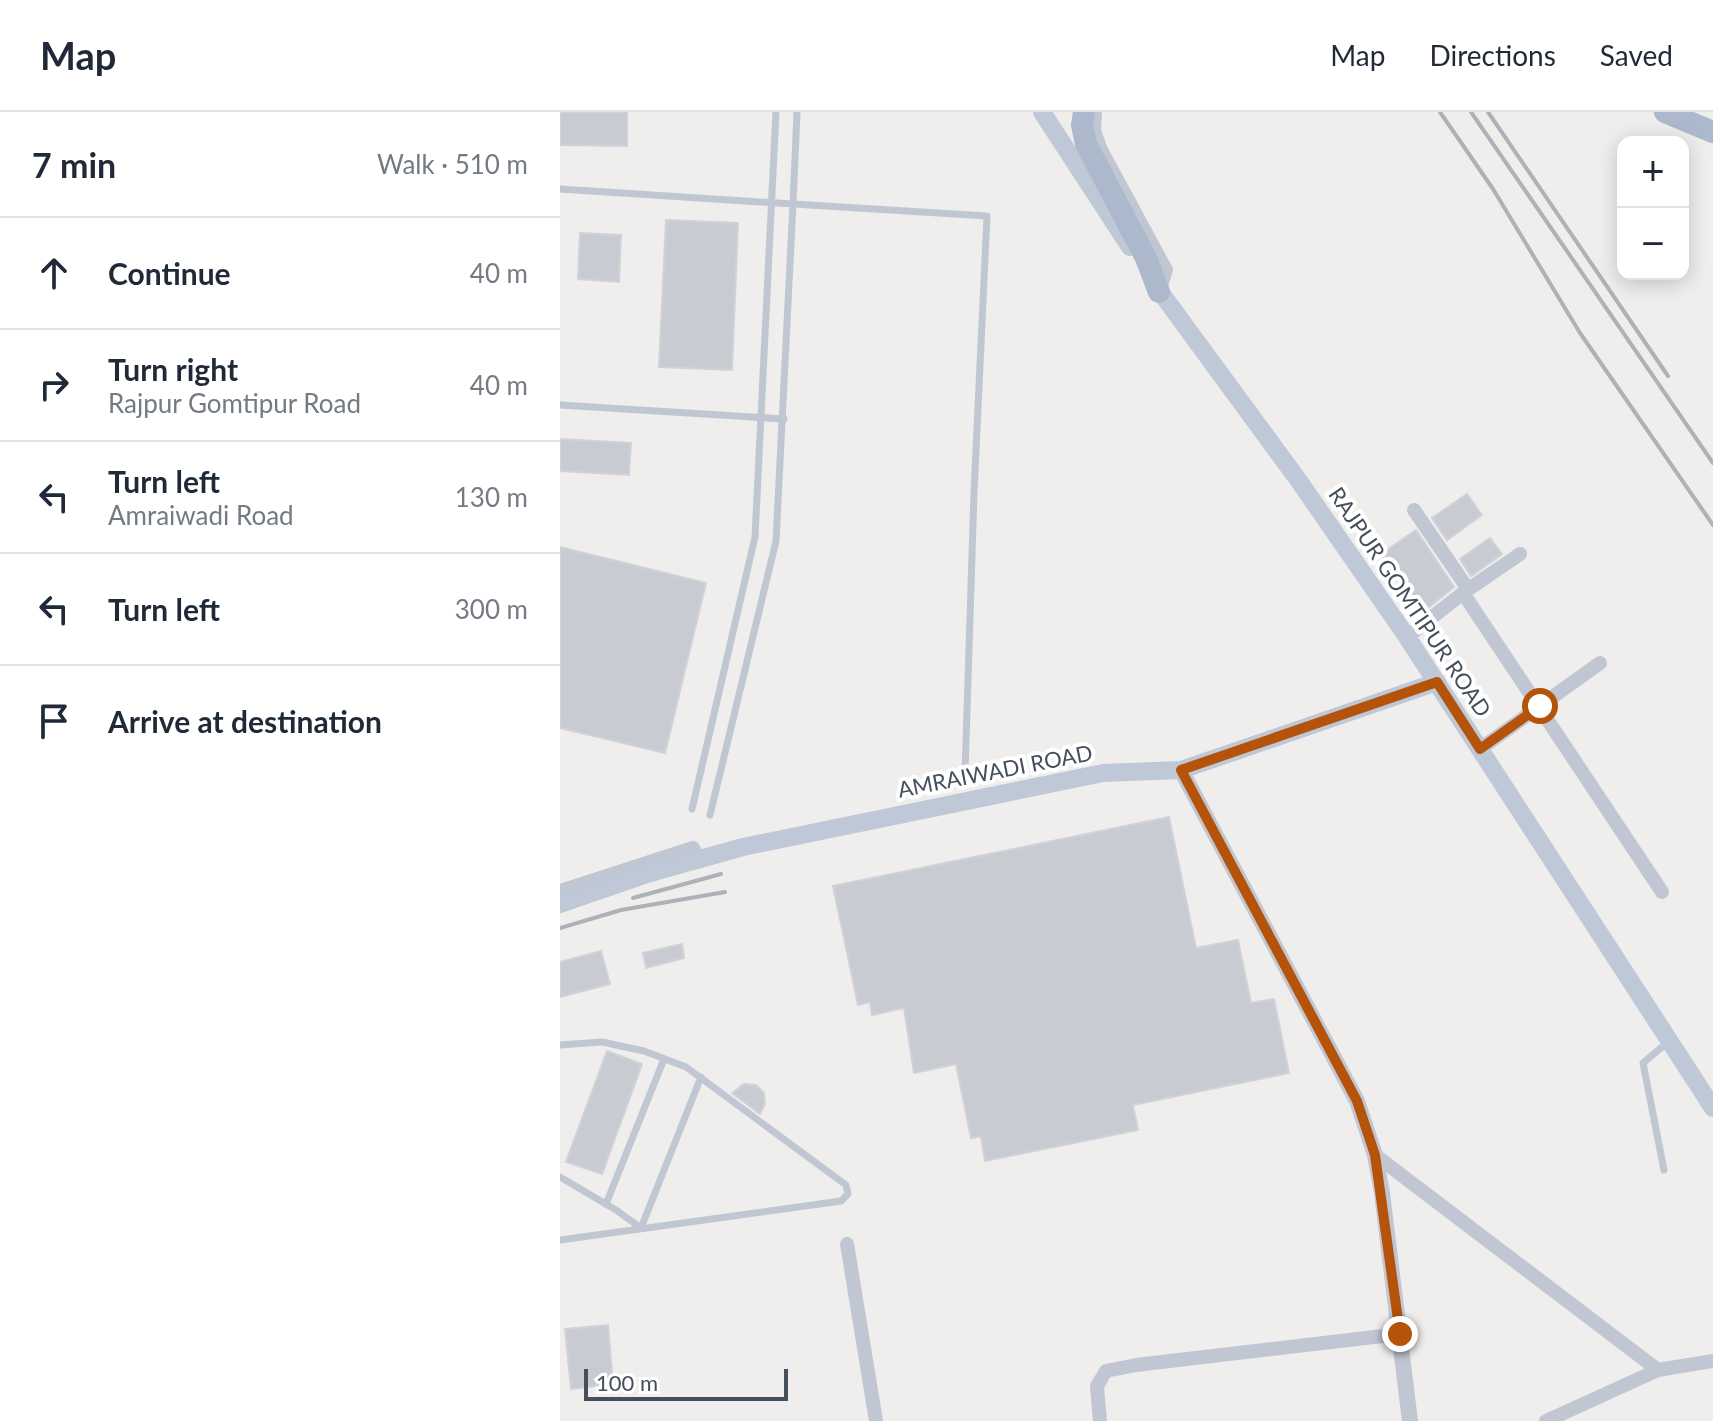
<!DOCTYPE html>
<meta charset="utf-8">
<style>
body{margin:0;font-family:Lato,sans-serif;background:#f2f2f3;color:#1f2937}
.controls{position:absolute;right:24px;top:24px;display:grid;overflow:hidden;border-radius:16px;box-shadow:0 4px 20px #0003}
.controls button{width:72px;height:72px;display:grid;place-items:center;padding:0;border:0;border-bottom:2px solid #e0e1e3;background:#fff;color:#1f2937;font:40px sans-serif}
.scale{position:absolute;left:24px;bottom:20px;width:204px;box-sizing:border-box;padding-left:8px;border:4px solid #454e5b;border-top:0;font-size:22px;line-height:28px;white-space:nowrap;color:#454e5b;-webkit-text-stroke:6px #fff;paint-order:stroke}
.stop{position:absolute;width:24px;height:24px;margin:-18px;border:6px solid #b45309;border-radius:50%;background:#fff}
.stop.end{background:#b45309;border-color:#fff;box-shadow:0 2px 8px #0008}
.list{margin:0;padding:0;list-style:none}
h2{display:flex;justify-content:space-between;align-items:center;height:104px;margin:0;padding:0 32px;font-size:34px}
h2 small{font-size:26px;font-weight:400;color:#747a83}
.list li{display:grid;grid-template-columns:52px 1fr auto;gap:24px;align-items:center;box-sizing:border-box;height:112px;padding:0 32px;border-top:2px solid #e0e1e3}
.list b{display:block;font-size:30px;white-space:nowrap}
.list p{margin:0;font-size:26px;white-space:nowrap;color:#747a83}
.list em{font-size:26px;font-style:normal;color:#747a83}
.icon{flex:none;width:44px;height:44px;fill:none;stroke:currentColor;stroke-width:2;stroke-linecap:round;stroke-linejoin:round}
.map{position:relative;flex:none;width:1153px;height:1309px;overflow:hidden}
header{display:flex;align-items:center;gap:48px;box-sizing:border-box;height:112px;padding:0 40px;background:#fff;border-bottom:2px solid #e0e1e3}
header strong{font-size:38px}
nav{display:flex;gap:44px;margin-inline-start:auto;font-size:28px}
main{display:flex}
aside{flex:1;background:#fff}
.map>svg:first-child{display:block}
</style>
<header>
<strong>Map</strong>
<nav><a>Map</a><a>Directions</a><a>Saved</a></nav>
</header>
<main>
<aside>
<h2>7 min<small>Walk · 510 m</small></h2>
<ul class="list">
<li><svg class="icon" aria-label="ahead" viewBox="0 0 24 24"><path d="M12 20V5M6 11l6-6 6 6"/></svg><div><b>Continue</b></div><em>40 m</em></li>
<li><svg class="icon" aria-label="right" viewBox="0 0 24 24"><path d="M7 20v-9h11M14 6l5 5-5 5"/></svg><div><b>Turn right</b><p>Rajpur Gomtipur Road</p></div><em>40 m</em></li>
<li><svg class="icon" aria-label="left" viewBox="0 0 24 24"><path d="M17 20v-9H6M10 6l-5 5 5 5"/></svg><div><b>Turn left</b><p>Amraiwadi Road</p></div><em>130 m</em></li>
<li><svg class="icon" aria-label="left" viewBox="0 0 24 24"><path d="M17 20v-9H6M10 6l-5 5 5 5"/></svg><div><b>Turn left</b></div><em>300 m</em></li>
<li><svg class="icon" aria-label="arrive" viewBox="0 0 24 24"><path d="M6 21V4h12l-3 4 3 4H6"/></svg><div><b>Arrive at destination</b></div></li>
</ul>
</aside>
<div class="map">
<svg width="1153" height="1309" viewBox="0 0 1153 1309">
<rect width="100%" height="100%" fill="#f0eded"/>
<g fill="#c9cbd3" stroke="#d1d2d9" stroke-width="2">
<polygon points="0,0 67,0 67,34 0,33"/>
<polygon points="106,108 178,111 172,258 99,255"/>
<polygon points="20,121 61,123 59,170 18,167"/>
<polygon points="0,327 71,331 69,363 0,359"/>
<polygon points="907,382 922,403 887,428 872,406"/>
<polygon points="856,418 894,475 863,500 820,443"/>
<polygon points="930,426 942,442 911,464 900,447"/>
<polygon points="0,435 146,471 105,641 0,616"/>
<polygon points="609,705 636,836 678,828 691,891 714,887 729,961 573,993 578,1018 425,1049 421,1024 411,1026 396,952 354,961 344,896 312,903 310,890 298,893 273,774"/>
<polygon points="122,832 124,846 86,856 83,841"/>
<polygon points="41,839 50,872 0,885 0,850"/>
<polygon points="47,939 82,952 42,1062 6,1050"/>
<polygon points="184,972 196,973 204,981 205,992 200,1002 172,981"/>
<polygon points="48,1213 53,1272 11,1277 5,1217"/>
</g>
<g fill="none" stroke-linecap="round" stroke-linejoin="round">
<g stroke="#c0c7d3" stroke-width="7">
<polyline points="237,0 233,92 427,104 414,381 405,661"/>
<polyline points="0,77 233,92 216,429 150,703"/>
<polyline points="0,293 224,307"/>
<polyline points="132,697 195,425 216,0"/>
<polyline points="0,933 42,930 84,939 126,955 286,1073 288,1082 281,1089 0,1128"/>
<polyline points="1104,1058 1083,951 1108,930"/>
<polyline points="0,1065 56,1098 81,1116 141,965"/>
<polyline points="46,1092 104,947"/>
</g>
<g stroke="#c0c7d3" stroke-width="14">
<polyline points="535,0 534,18 540,36 606,158 599,180"/>
<polyline points="854,398 908,477"/>
<polyline points="903,481 960,442"/>
<polyline points="847,525 903,481 1102,780"/>
<polyline points="920,637 1040,551"/>
<polyline points="0,779 133,736 138,747"/>
<polyline points="815,1043 1098,1258"/>
<polyline points="287,1132 316,1309"/>
<polyline points="540,1309 537,1274 546,1259 576,1253 840,1222"/>
<polyline points="986,1309 1098,1258 1153,1249"/>
</g>
<polyline stroke="#c0c7d3" stroke-width="16" points="621,658 797,989 815,1043 822,1081 850,1309"/>
<g stroke="#bfc8d7" stroke-width="18">
<polyline points="482,0 570,135"/>
<polyline points="593,170 739,369 847,525 1153,996"/>
<polyline points="0,792 90,761 183,735 543,661 621,658 877,570"/>
</g>
<g stroke="#acb9cd" stroke-width="22">
<polyline points="524,0 522,13 526,32 586,146 599,180"/>
<polyline points="1105,0 1153,20"/>
</g>
<g stroke="#afb1b8" stroke-width="4">
<polyline points="880,0 933,77 1020,221 1153,413"/>
<polyline points="911,0 1153,351"/>
<polyline points="928,0 1108,264"/>
<polyline points="73,786 161,762"/>
<polyline points="0,816 61,798 165,780"/>
</g>
</g>
<g fill="none" stroke-linecap="round" stroke-linejoin="round">
<polyline stroke="#b45309" stroke-width="10" points="840,1222 815,1043 797,989 621,658 877,570 920,637 980,594"/>
</g>
<g text-anchor="middle" stroke-width="8" stroke-linejoin="round" paint-order="stroke">
<g font-size="22" fill="#454e5b" stroke="#fff">
<text transform="translate(850 490) rotate(56)" y="8">RAJPUR GOMTIPUR ROAD</text>
<text transform="translate(435 659) rotate(-11)" y="8">AMRAIWADI ROAD</text>
</g>
</g>
</svg>
<div class="controls">
<button>+</button>
<button>−</button>
</div>
<div class="scale">100 m</div>
<div class="stop" style="left:980px;top:594px"></div>
<div class="stop end" style="left:840px;top:1222px"></div>
</div>
</main>
